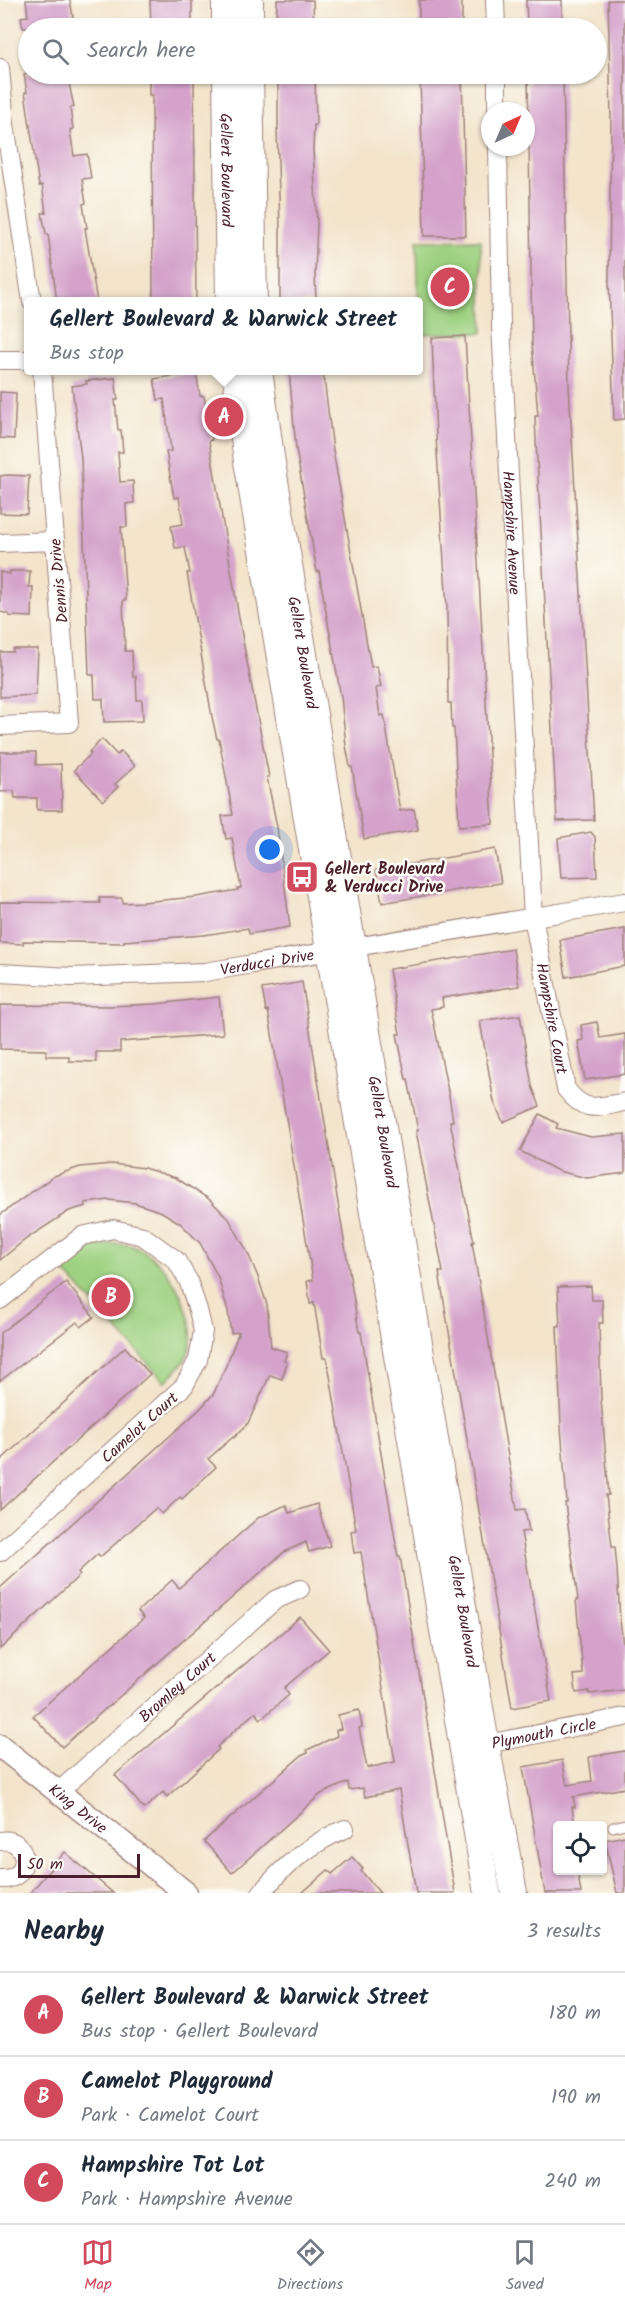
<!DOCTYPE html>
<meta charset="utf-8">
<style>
body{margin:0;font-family:Kalam,sans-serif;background:#f2f2f3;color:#1f2937}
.controls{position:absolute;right:18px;bottom:18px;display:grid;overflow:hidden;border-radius:6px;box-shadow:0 2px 4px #0004}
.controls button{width:54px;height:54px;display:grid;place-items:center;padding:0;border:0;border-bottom:2px solid #e0e1e3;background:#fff;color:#1f2937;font:30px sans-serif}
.compass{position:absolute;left:481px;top:102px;width:54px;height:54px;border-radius:50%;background:#fff;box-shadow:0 2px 4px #0004;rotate:44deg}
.scale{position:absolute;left:18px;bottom:15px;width:122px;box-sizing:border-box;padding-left:6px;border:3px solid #4a1f2b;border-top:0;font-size:16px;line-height:21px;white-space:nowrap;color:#4a1f2b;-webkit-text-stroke:4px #fdfcf7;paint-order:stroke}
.you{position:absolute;left:270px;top:850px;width:21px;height:21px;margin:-15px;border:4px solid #fff;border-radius:50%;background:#1a73e8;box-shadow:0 0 0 9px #1a73e833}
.badge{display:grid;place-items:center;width:39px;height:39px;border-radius:50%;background:#d1495b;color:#fff;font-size:20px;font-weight:700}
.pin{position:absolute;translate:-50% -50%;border:3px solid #fff;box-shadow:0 2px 6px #0006}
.popup{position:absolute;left:24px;top:297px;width:399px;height:78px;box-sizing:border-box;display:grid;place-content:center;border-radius:6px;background:#fff;filter:drop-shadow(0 2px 4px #0005);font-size:20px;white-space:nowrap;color:#747a83}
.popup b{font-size:22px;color:#1f2937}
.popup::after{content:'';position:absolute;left:50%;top:100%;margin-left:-12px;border:12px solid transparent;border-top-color:#fff}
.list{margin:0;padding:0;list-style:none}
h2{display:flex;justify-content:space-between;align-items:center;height:78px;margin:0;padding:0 24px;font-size:26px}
h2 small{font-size:20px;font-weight:400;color:#747a83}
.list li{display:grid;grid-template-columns:39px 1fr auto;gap:18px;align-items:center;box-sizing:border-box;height:84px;padding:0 24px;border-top:2px solid #e0e1e3}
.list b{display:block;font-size:22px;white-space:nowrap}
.list p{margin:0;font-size:20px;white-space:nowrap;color:#747a83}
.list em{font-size:20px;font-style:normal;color:#747a83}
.icon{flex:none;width:33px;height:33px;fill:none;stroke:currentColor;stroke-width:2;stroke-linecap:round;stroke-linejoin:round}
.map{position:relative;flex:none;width:625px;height:1893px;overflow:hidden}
.search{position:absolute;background:#fff;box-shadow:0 2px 4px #0004;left:18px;right:18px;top:18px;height:66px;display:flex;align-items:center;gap:15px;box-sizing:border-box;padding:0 21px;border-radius:33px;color:#747a83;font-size:22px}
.sheet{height:330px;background:#fff}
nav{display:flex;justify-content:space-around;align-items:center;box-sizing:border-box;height:84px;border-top:2px solid #e0e1e3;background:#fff;font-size:16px;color:#747a83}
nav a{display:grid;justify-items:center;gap:3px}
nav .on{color:#d1495b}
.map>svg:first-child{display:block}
</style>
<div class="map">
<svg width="625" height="1893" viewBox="0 0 625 1893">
<rect width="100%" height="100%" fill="#fdfcf7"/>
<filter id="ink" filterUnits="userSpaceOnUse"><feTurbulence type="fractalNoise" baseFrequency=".0167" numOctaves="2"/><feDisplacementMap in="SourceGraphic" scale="12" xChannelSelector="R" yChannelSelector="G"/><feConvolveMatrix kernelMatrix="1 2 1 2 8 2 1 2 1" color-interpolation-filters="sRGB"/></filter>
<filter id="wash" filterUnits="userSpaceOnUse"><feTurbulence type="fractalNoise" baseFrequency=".008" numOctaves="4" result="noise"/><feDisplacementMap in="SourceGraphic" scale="24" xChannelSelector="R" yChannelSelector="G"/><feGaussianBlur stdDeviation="1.35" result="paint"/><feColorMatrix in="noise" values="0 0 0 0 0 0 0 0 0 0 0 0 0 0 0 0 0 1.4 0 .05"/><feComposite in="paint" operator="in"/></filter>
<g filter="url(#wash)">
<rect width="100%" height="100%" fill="#f3e4cb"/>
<g fill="#9ed181" stroke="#747856" stroke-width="1.5">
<polygon points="481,240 483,333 419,334 417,241"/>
<path d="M112,1244c7,1 16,0 23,3 32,12 60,63 56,96 -2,17 -15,28 -26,39l-104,-114 31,-21z"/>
</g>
<g id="blocks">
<g fill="#d4a2cb">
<polygon points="26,0 70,0 75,28 23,28 21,17 28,16"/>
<polygon points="150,0 192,0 192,28 151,28"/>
<polygon points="277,0 313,0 314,27 276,28"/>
<rect x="419" y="0" width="43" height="28"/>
<polygon points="526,0 562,0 562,28 527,28"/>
<polygon points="608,0 625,0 625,419 614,420 609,279 611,117"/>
<polygon points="24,74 67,74 74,107 70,108 73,129 70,130 74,156 87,154 91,178 82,179 86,203 83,204 87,228 85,228 97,302 57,302 48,234 46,234 42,213 46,213 42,185 39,186 25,92 27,92"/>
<polygon points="149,74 194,74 196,302 153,302 152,95 149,95"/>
<polygon points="278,74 315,74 316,125 314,125 313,150 317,223 315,273 316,302 280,302 280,228 277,129 278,129"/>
<polygon points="420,74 462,74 466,236 424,236"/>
<polygon points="528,74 563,74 569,386 594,820 557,821 536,441 535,416 538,416 532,342"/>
<polygon points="465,336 493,824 459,826 454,728 452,728 451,703 448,703 447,608 436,437 432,338"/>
<polygon points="289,370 323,370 333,450 371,667 377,666 381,687 376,688 380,716 384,715 400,811 414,809 418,830 364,839 352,767 350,767 346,746 341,697 324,600 319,571 317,572 296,449"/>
<polygon points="196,372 200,396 204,396 212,440 209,441 243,641 269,777 267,777 277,827 290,927 249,934 248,928 204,935 124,941 124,943 23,941 23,944 0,943 0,902 100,903 99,898 122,898 123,903 142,902 196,897 238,890 237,888 241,888 232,838 226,839 222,816 233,815 219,739 217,739 212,717 187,573 190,573 185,547 175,548 171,526 183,524 179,497 174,498 166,452 171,451 164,399 158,400 154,379"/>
<polygon points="115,378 118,400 115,400 118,430 121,430 123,452 118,452 120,482 133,481 134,503 126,504 127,527 121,527 126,600 123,600 125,651 132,651 133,677 136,676 137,700 142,700 143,721 104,722 103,699 95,699 94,675 89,675 81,458 72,386 87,384 86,381"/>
<polygon points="0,392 16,393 14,439 0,438"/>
<polygon points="7,475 29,476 27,514 0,513 0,476"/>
<polygon points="10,571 30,571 29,587 33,587 32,617 9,616 9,614 0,612 0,572 10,574"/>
<polygon points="13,649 38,649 36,695 0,697 0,652 13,652"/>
<polygon points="102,739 117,755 121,751 135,766 115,784 118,787 103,801 74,770 91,754 89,752"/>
<polygon points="0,752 36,752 36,765 61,764 62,810 37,810 37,798 15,798 14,791 0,792"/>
<polygon points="591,832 595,837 597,877 561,878 558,838"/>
<polygon points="495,849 501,883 382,903 376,870"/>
<polygon points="625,929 625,966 566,977 560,940"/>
<polygon points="513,949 519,986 442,998 443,1007 431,1009 449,1096 453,1121 450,1121 474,1242 472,1242 517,1510 525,1509 529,1531 521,1532 551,1701 512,1708 439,1272 443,1272 416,1131 418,1131 408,1079 406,1079 397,1034 400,1034 389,969"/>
<polygon points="302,982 359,1332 361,1332 398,1557 400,1556 455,1893 416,1893 399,1790 365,1797 363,1788 349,1790 348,1782 321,1794 232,1873 204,1841 301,1756 308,1753 307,1750 337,1736 336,1730 341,1729 338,1715 359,1710 362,1727 359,1728 367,1768 395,1762 361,1552 354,1553 351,1531 356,1530 327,1358 323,1358 314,1303 310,1304 307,1281 313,1280 268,1010 266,1011 262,989"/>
<polygon points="219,997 223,1034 120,1042 120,1052 96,1052 96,1062 69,1061 69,1056 46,1056 46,1050 0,1049 0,1005 110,1006 155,1004"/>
<polygon points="520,1015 532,1086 540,1106 503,1122 494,1102 480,1021"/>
<polygon points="597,1022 600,1038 625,1034 625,1074 585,1080 578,1041 583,1040 581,1025"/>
<polygon points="540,1114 558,1124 556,1128 591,1137 625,1134 625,1173 587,1178 558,1171 520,1151"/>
<polygon points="112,1164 144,1168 176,1178 209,1199 229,1219 247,1251 258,1277 267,1305 271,1347 287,1352 284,1361 287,1363 282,1379 270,1375 248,1423 234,1438 233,1437 208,1459 216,1467 182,1499 180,1497 162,1514 156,1508 100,1557 98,1554 78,1572 80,1575 0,1649 0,1588 200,1409 214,1393 228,1361 239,1332 231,1333 228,1311 218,1277 200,1243 180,1223 162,1212 135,1203 109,1200 85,1203 86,1206 69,1211 26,1239 0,1260 0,1215 54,1176 80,1167"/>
<polygon points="66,1282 94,1317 81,1327 77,1322 0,1381 0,1333"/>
<polygon points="591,1286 592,1300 602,1300 603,1323 599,1323 601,1399 609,1495 606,1495 612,1547 615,1547 617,1569 620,1620 623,1644 625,1644 625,1690 589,1694 589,1691 576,1693 574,1675 583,1674 576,1600 578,1600 565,1503 567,1503 561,1427 557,1326 560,1326 558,1287"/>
<polygon points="125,1347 150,1374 0,1510 0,1461"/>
<polygon points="317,1504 330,1546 309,1552 306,1542 284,1552 62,1747 33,1716 144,1618 138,1611 172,1580 179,1588 258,1518 286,1505 289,1513"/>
<polygon points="300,1617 329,1650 284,1688 289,1695 261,1719 255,1712 217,1747 219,1749 167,1797 163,1792 144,1809 115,1775"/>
<polygon points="625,1751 625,1788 573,1797 575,1807 572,1807 575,1826 558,1826 558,1870 577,1870 581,1893 545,1893 523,1767 562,1760 567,1785 592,1781 589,1757"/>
<polygon points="625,1836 625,1893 617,1893 605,1840"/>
<polygon points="65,1852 113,1893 30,1893"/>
<polygon points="352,1857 363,1869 361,1871 380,1893 302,1893 328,1870 332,1874"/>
</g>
</g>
</g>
<g filter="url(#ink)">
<use href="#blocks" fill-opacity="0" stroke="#9e827b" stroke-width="1.5"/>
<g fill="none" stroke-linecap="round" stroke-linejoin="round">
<defs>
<polyline id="service" points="613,1827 625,1824"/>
<g id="minor">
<polyline points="495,0 496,28"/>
<polyline points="0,68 5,124 32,302"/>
<polyline points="497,74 497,111"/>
<path id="s1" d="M498,147l3,179 32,591 33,172c19,25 31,18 59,13"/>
<polyline points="0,360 29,360"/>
<polyline points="0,543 55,541"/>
<polyline points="0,726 69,723 42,370"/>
<path id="s2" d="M0,973l71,4 134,-5 420,-70"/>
<polyline points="0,1300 82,1236 113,1229 143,1236 176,1260 188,1280 198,1310 203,1331 198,1360 184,1386 0,1552"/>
<path id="s3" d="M477,1746l148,-29"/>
<path id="s4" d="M58,1792l217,-192 25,-11"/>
<path d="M0,1841c13,-2 20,4 24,16 0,15 -9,23 -24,22"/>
<path d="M261,1893c22,-27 52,-51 84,-64"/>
</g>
<g id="tertiary">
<path id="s5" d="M0,1746l186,147"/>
</g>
<g id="secondary">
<polyline points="225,0 225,28"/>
<polyline points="250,0 250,28"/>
<path id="s6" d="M226,74l3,228"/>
<polyline points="250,74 254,302"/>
<polyline points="235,370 247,461 487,1893"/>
<path id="s7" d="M259,370l12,87 215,1287 28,149"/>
</g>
</defs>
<use href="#service" stroke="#9e827b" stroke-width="11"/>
<use href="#minor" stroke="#9e827b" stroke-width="20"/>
<use href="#tertiary" stroke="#9e827b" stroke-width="25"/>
<use href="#secondary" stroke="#9e827b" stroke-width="28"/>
<use href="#service" stroke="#fff" stroke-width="9"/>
<use href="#minor" stroke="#fff" stroke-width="18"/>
<use href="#tertiary" stroke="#fff" stroke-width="22"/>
<use href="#secondary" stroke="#fff" stroke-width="26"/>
</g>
</g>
<defs>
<symbol id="bus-square" viewBox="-11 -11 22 22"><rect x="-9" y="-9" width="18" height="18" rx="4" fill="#d1495b" stroke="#fdfcf7"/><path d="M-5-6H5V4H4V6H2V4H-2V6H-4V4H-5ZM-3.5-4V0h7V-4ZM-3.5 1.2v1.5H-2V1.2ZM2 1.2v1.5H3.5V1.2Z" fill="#fff"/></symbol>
</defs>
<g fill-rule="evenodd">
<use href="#bus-square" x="283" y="858" width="38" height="38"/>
</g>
<g text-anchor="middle" stroke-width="5" stroke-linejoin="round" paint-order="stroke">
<g font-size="16" fill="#4a1f2b" stroke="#fdfcf7">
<text dy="6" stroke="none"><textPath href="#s6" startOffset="96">Gellert Boulevard</textPath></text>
<text dy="6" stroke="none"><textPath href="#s1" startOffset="386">Hampshire Avenue</textPath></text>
<text transform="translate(58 581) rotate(-95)" y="6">Dennis Drive</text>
<text dy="6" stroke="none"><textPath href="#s7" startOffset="286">Gellert Boulevard</textPath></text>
<text dy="6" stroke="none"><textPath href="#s2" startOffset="268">Verducci Drive</textPath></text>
<text dy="6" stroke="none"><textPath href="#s1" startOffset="874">Hampshire Court</textPath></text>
<text dy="6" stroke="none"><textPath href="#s7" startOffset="772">Gellert Boulevard</textPath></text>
<text transform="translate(139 1427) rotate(-42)" y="6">Camelot Court</text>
<text dy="6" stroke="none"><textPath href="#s7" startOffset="1258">Gellert Boulevard</textPath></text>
<text dy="6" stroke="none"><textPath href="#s4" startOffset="159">Bromley Court</textPath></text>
<text dy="6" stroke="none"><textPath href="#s3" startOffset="68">Plymouth Circle</textPath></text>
<text dy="6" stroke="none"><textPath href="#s5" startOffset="100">King Drive</textPath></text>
</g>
<g font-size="16" font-weight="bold" fill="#4a1f2b" stroke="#fdfcf7" text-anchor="start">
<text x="325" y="874">Gellert Boulevard<tspan x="325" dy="18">&amp; Verducci Drive</tspan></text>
</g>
</g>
</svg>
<div class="controls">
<button><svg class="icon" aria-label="locate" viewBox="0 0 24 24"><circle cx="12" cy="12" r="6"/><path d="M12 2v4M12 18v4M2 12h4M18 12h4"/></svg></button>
</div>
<svg class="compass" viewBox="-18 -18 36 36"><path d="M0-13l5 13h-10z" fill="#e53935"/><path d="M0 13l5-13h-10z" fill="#747a83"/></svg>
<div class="scale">50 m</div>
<div class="you"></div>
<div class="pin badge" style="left:224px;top:417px">A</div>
<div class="popup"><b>Gellert Boulevard &amp; Warwick Street</b>Bus stop</div>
<div class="pin badge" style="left:111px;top:1297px">B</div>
<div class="pin badge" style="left:450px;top:287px">C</div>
<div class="search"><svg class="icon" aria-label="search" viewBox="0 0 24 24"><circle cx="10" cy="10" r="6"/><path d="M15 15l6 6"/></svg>Search here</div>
</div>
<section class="sheet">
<h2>Nearby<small>3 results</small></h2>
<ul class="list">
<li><span class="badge">A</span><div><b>Gellert Boulevard &amp; Warwick Street</b><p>Bus stop · Gellert Boulevard</p></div><em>180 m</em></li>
<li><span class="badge">B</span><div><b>Camelot Playground</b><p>Park · Camelot Court</p></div><em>190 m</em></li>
<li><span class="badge">C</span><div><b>Hampshire Tot Lot</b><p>Park · Hampshire Avenue</p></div><em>240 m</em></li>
</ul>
</section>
<nav>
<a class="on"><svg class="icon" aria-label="map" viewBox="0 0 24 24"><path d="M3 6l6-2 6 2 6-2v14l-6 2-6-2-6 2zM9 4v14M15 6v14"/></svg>Map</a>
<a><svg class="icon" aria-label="directions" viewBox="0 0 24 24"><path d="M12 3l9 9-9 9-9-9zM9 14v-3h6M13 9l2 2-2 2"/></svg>Directions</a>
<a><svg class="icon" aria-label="saved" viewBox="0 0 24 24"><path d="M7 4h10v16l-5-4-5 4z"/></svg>Saved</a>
</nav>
